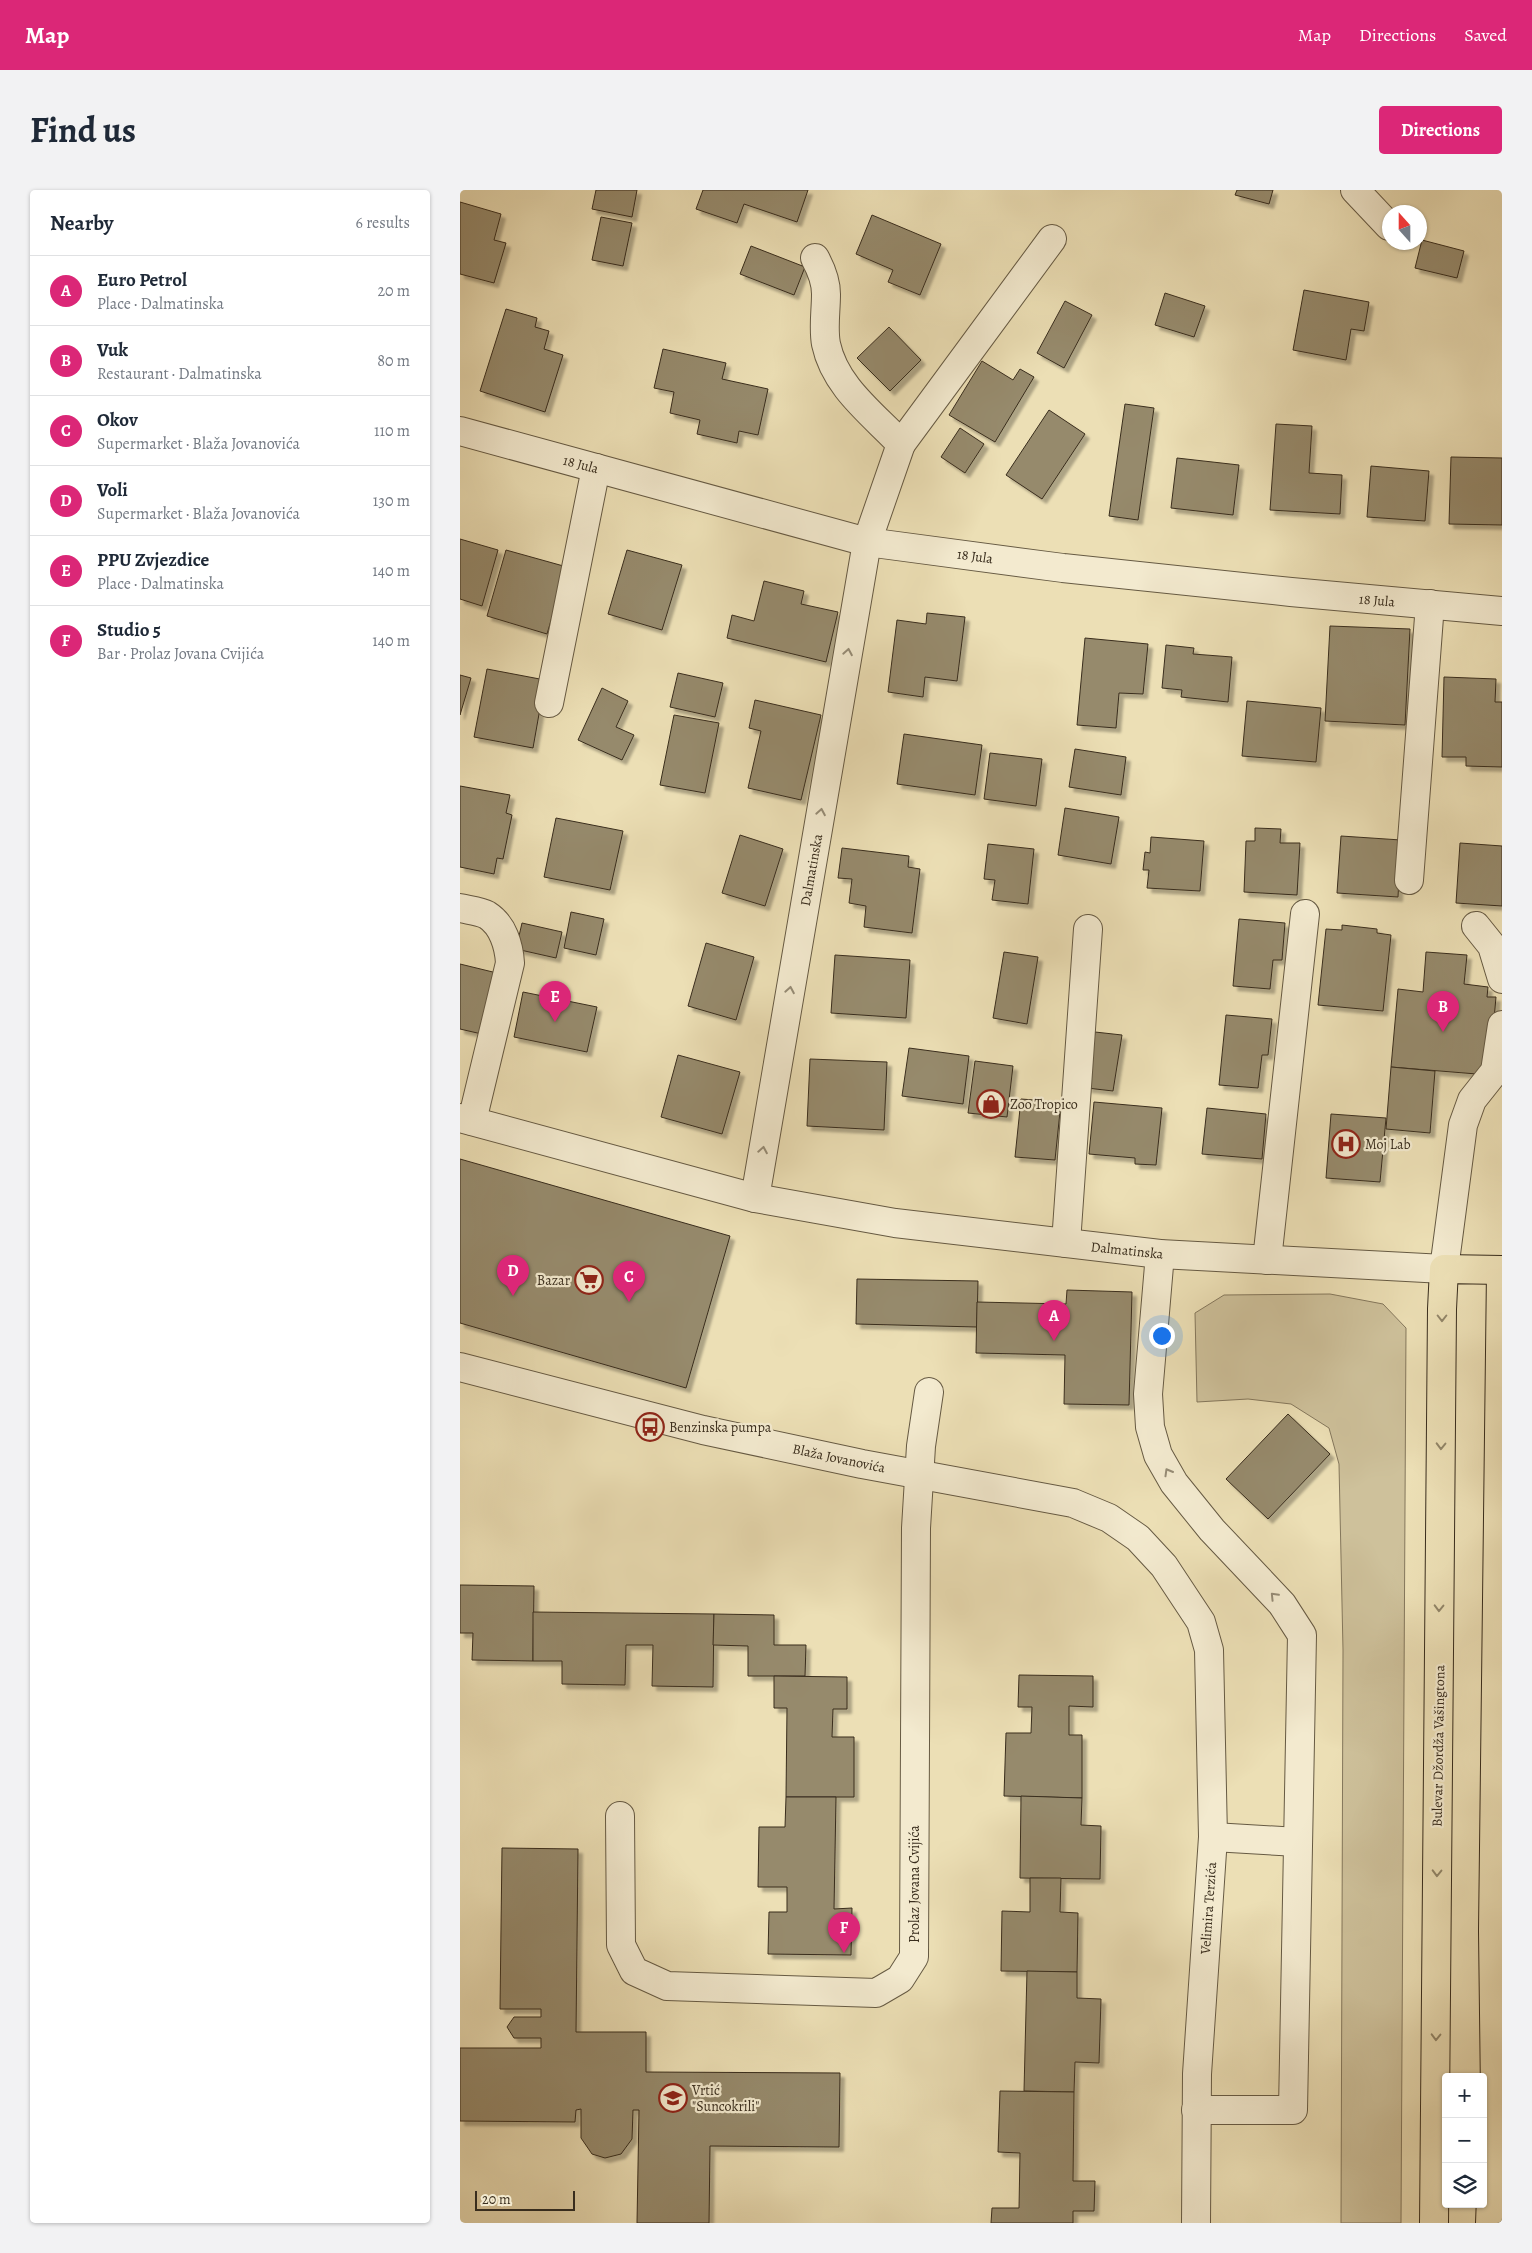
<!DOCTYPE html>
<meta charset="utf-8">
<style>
body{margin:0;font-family:Alegreya,serif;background:#f2f2f3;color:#1f2937}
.controls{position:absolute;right:15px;bottom:15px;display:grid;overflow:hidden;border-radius:5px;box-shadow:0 1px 4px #0004}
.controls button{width:45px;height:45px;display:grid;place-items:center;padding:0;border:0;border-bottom:1px solid #e0e1e3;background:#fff;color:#1f2937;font:25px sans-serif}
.compass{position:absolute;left:922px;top:15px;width:45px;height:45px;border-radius:50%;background:#fff;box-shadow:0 1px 4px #0004;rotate:339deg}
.scale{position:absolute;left:15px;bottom:12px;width:100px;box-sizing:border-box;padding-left:5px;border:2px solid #392d1d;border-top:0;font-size:14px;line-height:18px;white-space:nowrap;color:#392d1d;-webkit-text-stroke:4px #f3eacf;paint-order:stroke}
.you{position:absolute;left:701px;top:1145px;width:18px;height:18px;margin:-12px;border:4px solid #fff;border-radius:50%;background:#1a73e8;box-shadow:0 0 0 8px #1a73e833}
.badge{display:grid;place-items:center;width:32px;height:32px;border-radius:50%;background:#db2777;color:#fff;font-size:16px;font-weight:700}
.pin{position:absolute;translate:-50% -41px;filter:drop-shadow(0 1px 2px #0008)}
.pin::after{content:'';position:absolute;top:26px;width:18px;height:15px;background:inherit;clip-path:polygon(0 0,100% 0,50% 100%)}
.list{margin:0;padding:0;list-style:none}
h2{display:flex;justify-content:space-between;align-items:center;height:65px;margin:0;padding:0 20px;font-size:21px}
h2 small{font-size:16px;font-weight:400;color:#747a83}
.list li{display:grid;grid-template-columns:32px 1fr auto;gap:15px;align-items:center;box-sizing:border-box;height:70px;padding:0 20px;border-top:1px solid #e0e1e3}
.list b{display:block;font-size:19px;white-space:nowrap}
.list p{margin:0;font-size:16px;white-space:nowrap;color:#747a83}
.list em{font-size:16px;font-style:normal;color:#747a83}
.icon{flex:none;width:28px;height:28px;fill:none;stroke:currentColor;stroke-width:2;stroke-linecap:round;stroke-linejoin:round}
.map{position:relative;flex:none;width:1042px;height:2033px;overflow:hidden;border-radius:5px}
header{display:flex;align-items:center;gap:30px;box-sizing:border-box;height:70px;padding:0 25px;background:#db2777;color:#fff}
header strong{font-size:24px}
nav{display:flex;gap:28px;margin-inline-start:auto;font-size:18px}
.intro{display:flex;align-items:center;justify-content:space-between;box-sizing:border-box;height:120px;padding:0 30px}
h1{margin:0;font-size:35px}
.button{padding:12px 22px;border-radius:5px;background:#db2777;color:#fff;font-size:18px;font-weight:700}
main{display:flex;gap:30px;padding:0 30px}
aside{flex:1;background:#fff;border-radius:5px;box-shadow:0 1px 4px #0004}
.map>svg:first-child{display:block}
</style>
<header>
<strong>Map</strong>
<nav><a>Map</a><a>Directions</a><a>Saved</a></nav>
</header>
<div class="intro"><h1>Find us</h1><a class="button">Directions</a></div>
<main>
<aside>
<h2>Nearby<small>6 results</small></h2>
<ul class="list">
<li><span class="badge">A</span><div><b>Euro Petrol</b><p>Place · Dalmatinska</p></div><em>20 m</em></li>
<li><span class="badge">B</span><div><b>Vuk</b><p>Restaurant · Dalmatinska</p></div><em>80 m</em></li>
<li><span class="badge">C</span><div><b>Okov</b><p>Supermarket · Blaža Jovanovića</p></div><em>110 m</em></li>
<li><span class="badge">D</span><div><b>Voli</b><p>Supermarket · Blaža Jovanovića</p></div><em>130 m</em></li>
<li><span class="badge">E</span><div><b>PPU Zvjezdice</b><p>Place · Dalmatinska</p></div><em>140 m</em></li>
<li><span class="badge">F</span><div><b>Studio 5</b><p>Bar · Prolaz Jovana Cvijića</p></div><em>140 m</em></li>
</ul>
</aside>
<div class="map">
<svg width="1042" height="2033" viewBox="0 0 1042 2033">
<defs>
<filter id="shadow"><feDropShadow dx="4.5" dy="4.5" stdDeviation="1" flood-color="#0004"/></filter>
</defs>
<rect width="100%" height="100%" fill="#ecdfb5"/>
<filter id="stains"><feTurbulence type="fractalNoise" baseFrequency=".004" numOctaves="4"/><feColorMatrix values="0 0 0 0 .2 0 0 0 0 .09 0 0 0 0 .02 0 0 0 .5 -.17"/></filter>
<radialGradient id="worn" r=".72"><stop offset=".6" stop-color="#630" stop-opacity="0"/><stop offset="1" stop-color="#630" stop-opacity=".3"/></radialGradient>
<polygon fill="#cec19b" stroke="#84775c" points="870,1104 923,1114 946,1138 941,2033 881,2033 883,1460 879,1274 869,1238 831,1214 788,1209 737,1212 735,1123 764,1105"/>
<g fill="#968a6c" stroke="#392d1d" filter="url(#shadow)">
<polygon points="136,0 177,0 172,27 132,19"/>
<polygon points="243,0 348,0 337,32 284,14 277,33 236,19"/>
<polygon points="777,0 813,0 809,14 775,5"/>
<polygon points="0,12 41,24 34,50 46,53 34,93 0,84"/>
<polygon points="412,25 481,54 460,105 428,92 433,80 396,64"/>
<polygon points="141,27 172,33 163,76 132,70"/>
<polygon points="962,50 1004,61 997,88 955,78"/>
<polygon points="291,56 345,77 334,105 280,84"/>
<polygon points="844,100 909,112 904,141 891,139 886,170 833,160"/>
<polygon points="705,103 745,116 734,147 695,135"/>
<polygon points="605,111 632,125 604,178 577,163"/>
<polygon points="46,119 77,128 75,137 89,141 84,159 103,165 85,222 20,201"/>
<polygon points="429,137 461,170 430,201 397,168"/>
<polygon points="203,159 266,173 262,189 308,199 298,245 279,241 277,253 237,244 240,230 210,223 214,202 194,198"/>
<polygon points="522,171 553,190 560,179 574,187 535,252 489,225"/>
<polygon points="665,214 694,218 678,330 649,326"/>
<polygon points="589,220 625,244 582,309 546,285"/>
<polygon points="816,234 852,236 849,283 882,285 880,324 810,320"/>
<polygon points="500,238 524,254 505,283 481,267"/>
<polygon points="991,267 1042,268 1042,335 989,334"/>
<polygon points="717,268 779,275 773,325 711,318"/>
<polygon points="911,276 969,281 965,331 907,327"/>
<polygon points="0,349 38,360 22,416 0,409"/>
<polygon points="46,360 107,377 87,444 27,426"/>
<polygon points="167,360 222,375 202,440 148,424"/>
<polygon points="304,391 344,401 341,414 378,422 366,472 267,448 272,425 294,431"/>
<polygon points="467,423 505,427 497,491 465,487 463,507 428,502 437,430 466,434"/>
<polygon points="870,436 950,439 945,535 865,531"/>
<polygon points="625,448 688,454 683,504 659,503 656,538 617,535"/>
<polygon points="706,455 734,458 733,464 772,467 768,512 721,507 722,500 702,498"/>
<polygon points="27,479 85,490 73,558 14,547"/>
<polygon points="218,483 263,493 255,527 210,517"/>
<polygon points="0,485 11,488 0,525"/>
<polygon points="984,487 1036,489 1035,512 1042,512 1042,577 1006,576 1006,567 982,567"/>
<polygon points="142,498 168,511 156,537 174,545 162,570 118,550"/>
<polygon points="295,510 361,525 341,610 288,598 301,541 289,538"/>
<polygon points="787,511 861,518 856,572 782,566"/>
<polygon points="214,525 259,533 245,603 200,595"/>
<polygon points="444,544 522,555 515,605 437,594"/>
<polygon points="615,559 666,567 661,605 609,597"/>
<polygon points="530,563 582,569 576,616 524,609"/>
<polygon points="0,596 50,605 46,623 52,625 43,669 37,668 34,684 0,677"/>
<polygon points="605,618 659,627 651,674 598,665"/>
<polygon points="96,628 163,641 150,700 84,687"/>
<polygon points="795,638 821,639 820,653 840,653 837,705 784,702 786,651 795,651"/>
<polygon points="280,645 323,659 305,716 262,703"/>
<polygon points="881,646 941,650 938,707 877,703"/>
<polygon points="691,647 744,651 740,701 687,698 689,680 683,680 685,662 690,663"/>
<polygon points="1000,653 1042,656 1042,716 996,713"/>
<polygon points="528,654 574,659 568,714 532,710 535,690 524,689"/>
<polygon points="382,658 449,666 448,677 460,679 452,743 404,737 406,716 389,713 392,689 378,688"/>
<polygon points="111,722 144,729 136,765 104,758"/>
<polygon points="779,729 825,733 822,770 813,770 810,799 773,796"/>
<polygon points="62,733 102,742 96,768 56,759"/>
<polygon points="882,735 917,739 917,743 931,745 923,821 858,815 866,739 882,740"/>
<polygon points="246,753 294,767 276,830 228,816"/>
<polygon points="544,762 578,767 567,834 533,828"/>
<polygon points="966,762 1007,765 1004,794 1028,797 1027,807 1036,807 1029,885 931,877 938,799 963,802"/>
<polygon points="375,765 450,770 446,828 371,823"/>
<polygon points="0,774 41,784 26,845 0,839"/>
<polygon points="63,802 137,817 127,862 54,847"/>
<polygon points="766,825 812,829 808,865 802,865 798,898 759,895"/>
<polygon points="635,842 662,845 653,901 627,898"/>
<polygon points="449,858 509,866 503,914 442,906"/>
<polygon points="218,865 280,882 262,944 201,927"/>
<polygon points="350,869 427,872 424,940 347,936"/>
<polygon points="515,871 553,876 547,927 508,923"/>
<polygon points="931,877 975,881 970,943 926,939"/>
<polygon points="561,909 601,912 595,970 555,967"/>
<polygon points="634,912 702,918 696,975 675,974 675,968 629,964"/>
<polygon points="747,918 806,924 802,969 742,964"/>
<polygon points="871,924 926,928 920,992 866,988"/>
<polygon points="0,969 270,1046 226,1198 0,1133"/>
<polygon points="397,1089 518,1091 517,1137 396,1134"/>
<polygon points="607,1100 672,1102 669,1215 604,1214 605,1165 516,1163 517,1112 606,1114"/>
<polygon points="828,1224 870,1264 808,1329 766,1289"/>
<polygon points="0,1395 74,1396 73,1471 12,1470 13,1443 0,1443"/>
<polygon points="73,1422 254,1424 253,1497 192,1496 193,1455 166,1455 165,1495 102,1494 102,1471 73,1471"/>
<polygon points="254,1424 314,1425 314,1455 346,1455 345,1486 288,1486 288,1456 253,1455"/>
<polygon points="559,1485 633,1486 633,1517 609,1516 609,1545 622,1545 622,1608 544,1606 546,1543 571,1543 572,1517 558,1517"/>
<polygon points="314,1486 387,1487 387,1519 373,1519 372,1547 394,1547 394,1607 326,1607 327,1518 314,1518"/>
<polygon points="561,1606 622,1608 621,1635 641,1636 640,1689 560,1688"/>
<polygon points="326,1607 376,1607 374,1719 392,1718 391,1765 308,1764 309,1722 327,1722 327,1697 298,1697 299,1637 325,1637"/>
<polygon points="42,1658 118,1659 116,1842 186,1842 186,1882 380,1883 379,1957 250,1956 249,2033 177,2033 179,1920 173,1920 172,1949 161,1964 145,1968 132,1964 121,1948 121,1919 116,1920 115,1932 0,1931 0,1858 81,1858 81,1848 54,1848 47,1837 54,1827 81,1827 81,1819 40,1819"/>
<polygon points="570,1688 601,1688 600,1722 618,1723 617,1782 541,1781 542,1721 570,1722"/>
<polygon points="567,1781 617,1782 617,1808 641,1809 639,1873 615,1872 614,1902 564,1901"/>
<polygon points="540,1901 614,1902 613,1991 635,1991 634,2021 613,2021 613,2033 531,2033 532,2018 559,2018 560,1963 538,1962"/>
</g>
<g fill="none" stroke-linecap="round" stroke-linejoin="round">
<defs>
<g id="minor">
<polyline points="895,0 929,36"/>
<polyline points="0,241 407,352 603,378 831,402 1042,421"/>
<polyline points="441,254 592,49"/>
<polyline points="89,513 136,278"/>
<polyline points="949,690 970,414"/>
<path d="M0,718c8,2 20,3 27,7 16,10 22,31 23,48l-38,158"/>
<polyline points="1016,736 1032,756 1042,789"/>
<polyline points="0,928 295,1008 435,1033 700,1064 984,1079 1003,935 1012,910 1035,881 1042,835"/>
<path d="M295,1008l112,-656 34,-98c-28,-30 -66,-57 -75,-100 -3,-16 0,-33 0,-50 0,-13 -5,-25 -11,-36"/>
<polyline points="606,1053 628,739"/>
<polyline points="700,1064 688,1204 690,1237 698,1265 714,1293 752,1340 822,1414 842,1445 833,1920 736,1920"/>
<polyline points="807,1070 845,724"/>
<polyline points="0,1177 243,1240 402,1274 613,1313 649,1328 678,1348 704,1376 741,1432 749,1460 753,1647 737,1884 736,2033"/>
<polyline points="160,1626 161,1755 174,1781 207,1796 416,1803 440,1789 454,1767 456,1338 461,1256 469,1202"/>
<polyline points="753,1647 838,1652"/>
</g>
<g id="major">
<polyline points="974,2033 982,1119 984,1079 1042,1080"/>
<polyline points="1030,2033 1035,1905 1033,1741 1041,1080"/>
</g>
</defs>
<use href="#minor" stroke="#665a43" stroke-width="30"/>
<use href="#major" stroke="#392d1d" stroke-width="30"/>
<use href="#minor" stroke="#f3eacf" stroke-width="28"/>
<use href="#major" stroke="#ecdfb5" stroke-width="28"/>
</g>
<defs><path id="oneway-chevron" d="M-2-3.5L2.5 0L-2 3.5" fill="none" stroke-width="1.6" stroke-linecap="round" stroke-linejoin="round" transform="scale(1.25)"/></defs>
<g stroke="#968c76">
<use href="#oneway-chevron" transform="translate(388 462) rotate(-80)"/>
<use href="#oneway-chevron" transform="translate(361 622) rotate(-80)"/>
<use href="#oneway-chevron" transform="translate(330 800) rotate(-80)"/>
<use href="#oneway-chevron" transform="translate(303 960) rotate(-80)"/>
<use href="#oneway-chevron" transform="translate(708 1282) rotate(-120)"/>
<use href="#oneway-chevron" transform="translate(814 1406) rotate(-134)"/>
</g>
<g stroke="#928669">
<use href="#oneway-chevron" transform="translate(982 1128) rotate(90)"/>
<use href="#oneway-chevron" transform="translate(981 1256) rotate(91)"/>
<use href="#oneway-chevron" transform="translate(979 1418) rotate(91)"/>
<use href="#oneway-chevron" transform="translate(977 1683) rotate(91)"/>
<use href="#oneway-chevron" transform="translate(976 1847) rotate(91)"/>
</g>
<defs>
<symbol id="shop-ring" viewBox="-11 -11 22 22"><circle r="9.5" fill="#f3eacf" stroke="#8f2418" stroke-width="1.5"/><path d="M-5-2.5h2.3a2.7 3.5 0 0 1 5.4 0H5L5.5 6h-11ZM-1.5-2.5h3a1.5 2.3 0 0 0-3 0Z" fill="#8f2418"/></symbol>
<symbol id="hospital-ring" viewBox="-11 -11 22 22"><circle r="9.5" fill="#f3eacf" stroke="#8f2418" stroke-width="1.5"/><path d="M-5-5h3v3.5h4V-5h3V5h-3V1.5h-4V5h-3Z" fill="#8f2418"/></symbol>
<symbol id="supermarket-ring" viewBox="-11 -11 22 22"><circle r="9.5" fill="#f3eacf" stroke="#8f2418" stroke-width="1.5"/><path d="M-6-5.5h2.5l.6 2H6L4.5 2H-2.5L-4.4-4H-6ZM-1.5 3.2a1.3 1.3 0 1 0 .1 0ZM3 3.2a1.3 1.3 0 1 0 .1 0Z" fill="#8f2418"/></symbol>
<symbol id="bus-ring" viewBox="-11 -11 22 22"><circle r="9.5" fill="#f3eacf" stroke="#8f2418" stroke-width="1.5"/><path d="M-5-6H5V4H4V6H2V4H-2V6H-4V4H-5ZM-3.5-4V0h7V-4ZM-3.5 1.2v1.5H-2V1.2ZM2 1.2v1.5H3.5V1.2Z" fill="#8f2418"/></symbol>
<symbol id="school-ring" viewBox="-11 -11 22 22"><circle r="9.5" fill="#f3eacf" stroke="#8f2418" stroke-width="1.5"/><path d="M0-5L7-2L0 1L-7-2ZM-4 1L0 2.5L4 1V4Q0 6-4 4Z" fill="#8f2418"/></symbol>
</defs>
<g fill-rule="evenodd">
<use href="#shop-ring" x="515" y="898" width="32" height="32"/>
<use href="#hospital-ring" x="870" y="938" width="32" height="32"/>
<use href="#supermarket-ring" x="113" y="1074" width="32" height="32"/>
<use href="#bus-ring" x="174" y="1221" width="32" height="32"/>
<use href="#school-ring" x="197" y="1892" width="32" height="32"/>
</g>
<g text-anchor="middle" stroke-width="4.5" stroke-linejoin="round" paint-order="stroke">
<g font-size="14" fill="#392d1d" stroke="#f3eacf">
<text transform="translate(121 274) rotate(15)" y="5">18 Jula</text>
<text transform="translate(515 366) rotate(8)" y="5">18 Jula</text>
<text transform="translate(917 410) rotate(5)" y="5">18 Jula</text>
<text transform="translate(351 680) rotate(-80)" y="5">Dalmatinska</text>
<text transform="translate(667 1060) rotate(6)" y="5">Dalmatinska</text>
<text transform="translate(379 1268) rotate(12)" y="5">Blaža Jovanovića</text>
<text transform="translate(978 1556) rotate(-89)" y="5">Bulevar Džordža Vašingtona</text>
<text transform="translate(454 1694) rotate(-90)" y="5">Prolaz Jovana Cvijića</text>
<text transform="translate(748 1718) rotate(-86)" y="5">Velimira Terzića</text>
</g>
<g font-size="14" fill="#392d1d" stroke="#f3eacf" text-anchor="start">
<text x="550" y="919">Zoo Tropico</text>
<text x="905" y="959">Moj Lab</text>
<text x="110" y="1095" text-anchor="end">Bazar</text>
<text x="209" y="1242">Benzinska pumpa</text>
<text x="232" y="1905">Vrtić<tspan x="232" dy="16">"Suncokrili"</tspan></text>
</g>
</g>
<rect width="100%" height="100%" filter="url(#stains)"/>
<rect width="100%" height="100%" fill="url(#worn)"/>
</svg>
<div class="controls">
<button>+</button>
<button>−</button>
<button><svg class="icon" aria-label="layers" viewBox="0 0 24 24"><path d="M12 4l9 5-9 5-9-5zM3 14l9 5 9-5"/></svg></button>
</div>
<svg class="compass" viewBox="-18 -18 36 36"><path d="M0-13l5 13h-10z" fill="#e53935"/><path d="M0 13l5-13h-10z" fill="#747a83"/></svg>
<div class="scale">20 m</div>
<div class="you"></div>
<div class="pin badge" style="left:594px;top:1151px">A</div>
<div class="pin badge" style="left:983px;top:842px">B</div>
<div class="pin badge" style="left:169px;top:1112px">C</div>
<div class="pin badge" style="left:53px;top:1106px">D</div>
<div class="pin badge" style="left:95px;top:832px">E</div>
<div class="pin badge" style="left:384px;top:1763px">F</div>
</div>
</main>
